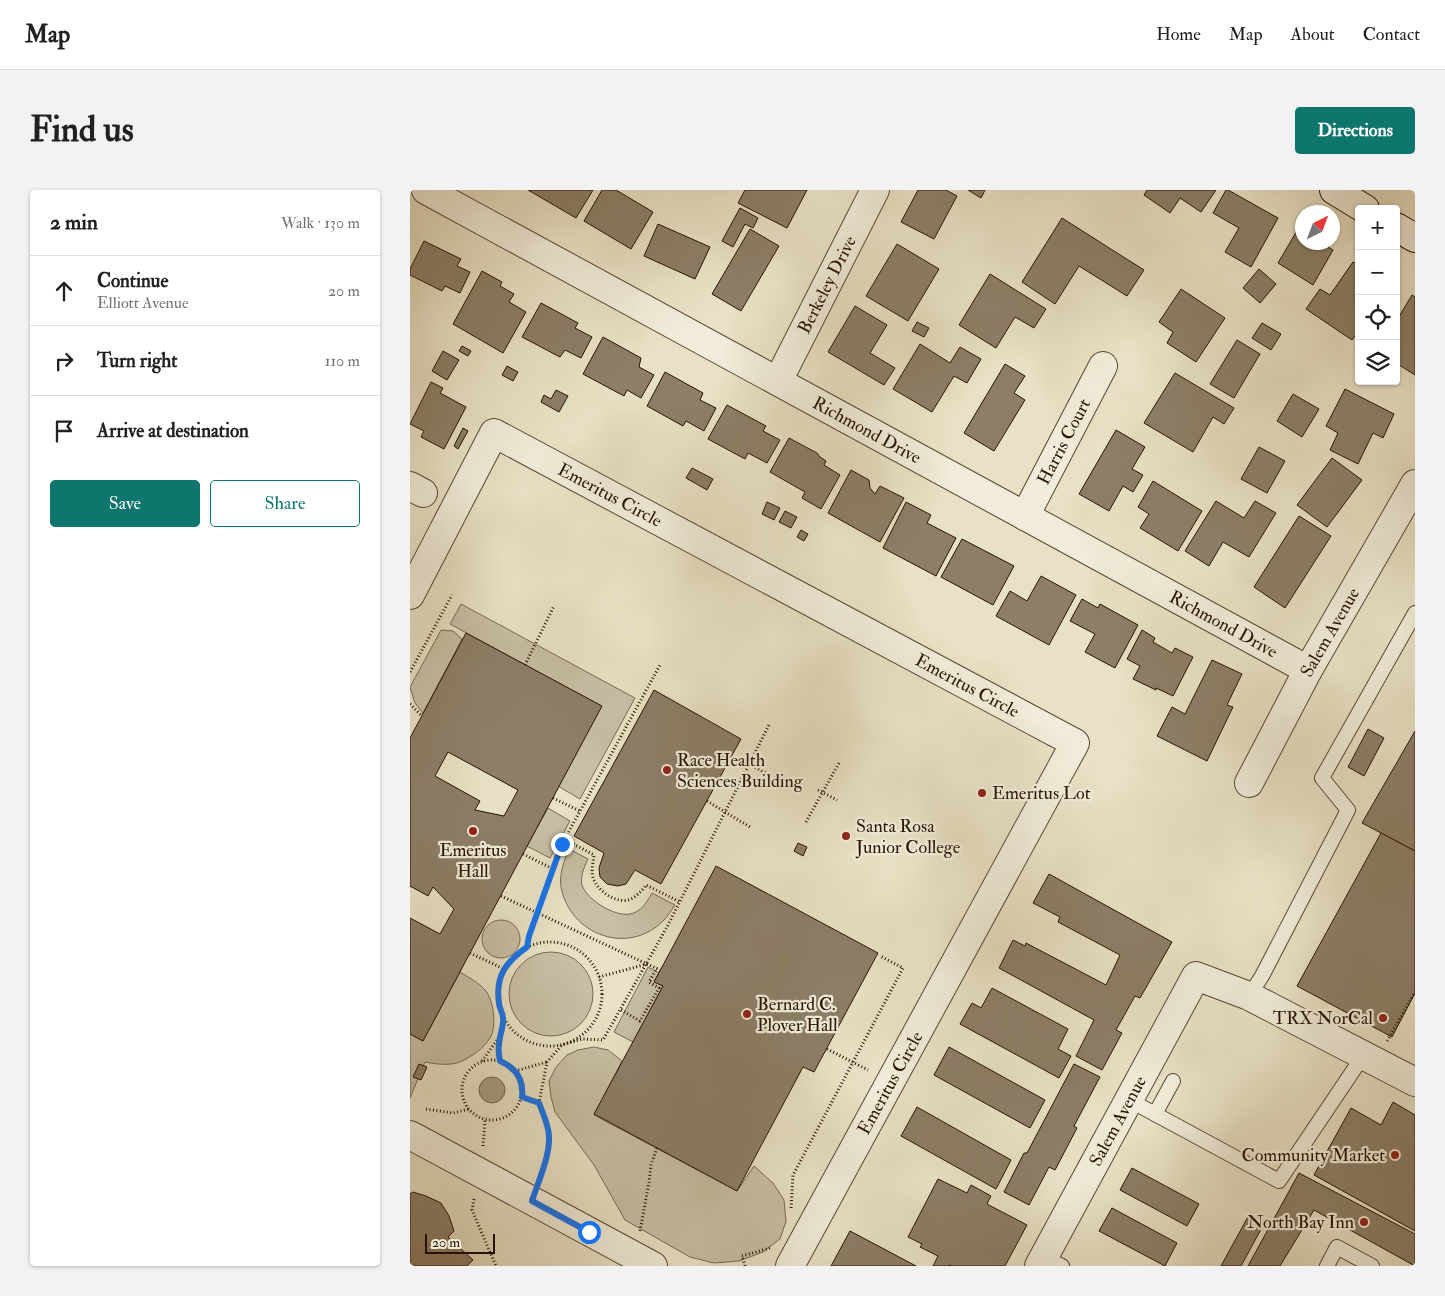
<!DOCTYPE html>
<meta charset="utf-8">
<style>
body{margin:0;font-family:"IM FELL Double Pica",serif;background:#f2f2f2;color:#202124}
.controls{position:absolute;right:15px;top:15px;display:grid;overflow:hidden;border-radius:5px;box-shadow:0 1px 4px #0004}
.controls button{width:45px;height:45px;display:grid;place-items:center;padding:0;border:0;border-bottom:1px solid #e0e0e0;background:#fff;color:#202124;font:25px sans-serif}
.compass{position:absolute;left:885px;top:15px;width:45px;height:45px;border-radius:50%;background:#fff;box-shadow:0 1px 4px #0004;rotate:42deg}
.scale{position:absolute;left:15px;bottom:12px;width:70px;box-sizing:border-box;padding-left:5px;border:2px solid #281302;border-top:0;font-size:14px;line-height:18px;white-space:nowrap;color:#281302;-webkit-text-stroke:4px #f0ecd9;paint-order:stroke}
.stop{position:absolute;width:15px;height:15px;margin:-11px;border:4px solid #1a73e8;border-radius:50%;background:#fff}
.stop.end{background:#1a73e8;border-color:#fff;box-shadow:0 1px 5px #0008}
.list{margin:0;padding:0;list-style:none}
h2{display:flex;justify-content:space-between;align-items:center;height:65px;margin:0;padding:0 20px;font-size:21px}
h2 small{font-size:16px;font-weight:400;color:#757577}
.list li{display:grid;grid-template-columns:32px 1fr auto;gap:15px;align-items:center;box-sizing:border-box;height:70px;padding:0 20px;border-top:1px solid #e0e0e0}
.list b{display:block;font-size:19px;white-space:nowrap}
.list p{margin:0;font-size:16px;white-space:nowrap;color:#757577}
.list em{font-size:16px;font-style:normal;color:#757577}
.actions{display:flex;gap:10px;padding:15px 20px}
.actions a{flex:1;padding:11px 0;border:1px solid #0f766e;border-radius:5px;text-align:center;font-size:18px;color:#0f766e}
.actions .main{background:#0f766e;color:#fff}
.icon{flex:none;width:28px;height:28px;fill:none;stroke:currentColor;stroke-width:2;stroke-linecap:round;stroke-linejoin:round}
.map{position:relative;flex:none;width:1005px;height:1076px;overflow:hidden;border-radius:5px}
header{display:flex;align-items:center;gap:30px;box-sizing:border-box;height:70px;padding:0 25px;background:#fff;border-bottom:1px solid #e0e0e0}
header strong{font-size:24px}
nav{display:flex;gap:28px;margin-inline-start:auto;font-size:18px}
.intro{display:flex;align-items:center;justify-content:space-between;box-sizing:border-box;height:120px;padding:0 30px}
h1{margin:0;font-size:35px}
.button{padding:12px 22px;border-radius:5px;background:#0f766e;color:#fff;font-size:18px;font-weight:700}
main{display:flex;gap:30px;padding:0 30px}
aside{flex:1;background:#fff;border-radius:5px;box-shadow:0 1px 4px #0004}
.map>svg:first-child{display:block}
</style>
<header>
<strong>Map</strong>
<nav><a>Home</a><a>Map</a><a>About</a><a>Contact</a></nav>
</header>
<div class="intro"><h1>Find us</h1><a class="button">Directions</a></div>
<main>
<aside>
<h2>2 min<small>Walk · 130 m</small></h2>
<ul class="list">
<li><svg class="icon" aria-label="ahead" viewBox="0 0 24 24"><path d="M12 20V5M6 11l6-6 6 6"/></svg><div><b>Continue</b><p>Elliott Avenue</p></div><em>20 m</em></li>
<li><svg class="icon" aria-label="right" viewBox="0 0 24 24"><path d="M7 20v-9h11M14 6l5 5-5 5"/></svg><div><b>Turn right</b></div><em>110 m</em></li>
<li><svg class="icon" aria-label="arrive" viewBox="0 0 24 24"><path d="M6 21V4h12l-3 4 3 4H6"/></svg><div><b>Arrive at destination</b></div></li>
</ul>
<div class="actions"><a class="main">Save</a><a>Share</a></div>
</aside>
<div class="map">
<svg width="1005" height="1076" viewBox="0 0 1005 1076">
<rect width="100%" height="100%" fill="#e8e1c5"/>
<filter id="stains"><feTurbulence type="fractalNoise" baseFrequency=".004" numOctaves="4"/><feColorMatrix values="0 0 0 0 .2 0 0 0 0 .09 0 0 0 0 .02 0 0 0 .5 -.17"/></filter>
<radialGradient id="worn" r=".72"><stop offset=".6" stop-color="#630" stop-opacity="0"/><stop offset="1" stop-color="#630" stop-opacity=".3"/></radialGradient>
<g fill="#c7bea4" stroke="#786853">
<polygon points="51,414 225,508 170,609 148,596 191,516 40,434"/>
<polygon points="31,440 43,441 52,449 13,523 5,513 0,497"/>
<polygon points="138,618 160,631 140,668 117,656"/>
<path d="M159,659l19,10c-4,8 -8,18 -6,26 5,15 33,32 48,29 11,-2 17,-12 22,-21l23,12c-4,5 -7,12 -12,16 -35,35 -93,14 -102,-34 -2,-13 3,-26 8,-38z"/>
<circle cx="91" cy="749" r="19"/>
<circle cx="141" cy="804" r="42"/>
<polygon points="238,777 249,783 244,791 253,796 223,852 204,842"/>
<path d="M50,782c8,5 19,11 25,18 9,10 12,37 5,48 -7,11 -19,19 -30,24 -11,4 -24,2 -35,0l-15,36v-64l13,7z"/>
<polygon points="184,857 198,860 212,871 184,925 327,1001 344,976 363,993 374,1010 376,1031 370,1049 353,1062 329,1071 304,1073 280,1067 215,1030 184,975 145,922 141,907 139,891 146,877 157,865 168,860"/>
</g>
<circle fill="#a79b83" stroke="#74654f" cx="82" cy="900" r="13"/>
<g fill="#8c7e67" stroke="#281302" fill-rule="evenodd">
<polygon points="118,0 183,0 166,28"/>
<polygon points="192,0 206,0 243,22 221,59 174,31"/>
<polygon points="335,0 397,0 377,38 328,13"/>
<polygon points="508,0 536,0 547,6 524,49 491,32"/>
<polygon points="558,0 575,0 571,8"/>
<polygon points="737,0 806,0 791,22 770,8 760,23 734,5"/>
<polygon points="816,0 818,0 868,28 841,77 815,62 829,38 803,23"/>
<polygon points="330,18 348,28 343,38 335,34 323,57 312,51"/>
<polygon points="652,28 734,80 717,106 669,76 645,114 612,92"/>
<polygon points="248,34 300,57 285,89 234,66"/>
<polygon points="340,39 369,56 331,121 302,104"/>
<polygon points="888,39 892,42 892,52 910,52 923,60 903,95 868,73"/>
<polygon points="14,51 51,69 47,76 60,82 50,103 35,96 32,101 0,85 0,79"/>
<polygon points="487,54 529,79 498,131 456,106"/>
<polygon points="943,72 949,76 949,141 942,150 896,119 910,99 920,105"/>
<polygon points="849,79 866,94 850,113 833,98"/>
<polygon points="72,81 92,92 90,96 104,104 99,112 116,122 93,163 43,134"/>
<polygon points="580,84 636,119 624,138 605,127 586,158 549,135"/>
<polygon points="771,99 815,128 786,172 757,153 763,142 749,132"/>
<polygon points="1002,105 1005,107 1005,185 986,173 986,129 987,130"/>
<polygon points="131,113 168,133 165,138 182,147 171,168 155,160 150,167 112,147"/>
<polygon points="445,116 477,135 460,163 485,178 474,195 418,162"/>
<polygon points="507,132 519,138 514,147 502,141"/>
<polygon points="852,133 871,144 861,160 842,148"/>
<polygon points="193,147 231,168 229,177 244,185 231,208 217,200 214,206 173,184"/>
<polygon points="827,150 850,164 824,208 800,194"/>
<polygon points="510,154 540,173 550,157 571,169 557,193 544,186 522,222 483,199"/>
<polygon points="52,156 61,161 58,166 49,161"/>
<polygon points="33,161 49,170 37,190 22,181"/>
<polygon points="595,174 615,186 604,203 615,210 584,261 554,243"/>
<polygon points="97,176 108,182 103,191 92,185"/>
<polygon points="255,182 293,203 290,210 306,218 294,241 276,231 273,236 237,216"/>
<polygon points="765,183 824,218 814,234 803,227 783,262 734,233"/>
<polygon points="21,192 33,198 30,203 56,217 34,259 11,247 14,241 0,234"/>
<polygon points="935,199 984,224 973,248 963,243 948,274 920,260 928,243 916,236"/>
<polygon points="146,200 158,206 149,222 131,212 134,205 141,209"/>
<polygon points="883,204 909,219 892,247 867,231"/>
<polygon points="317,215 356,236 353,241 370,250 357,273 338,263 335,269 298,249"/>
<polygon points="53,238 58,241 48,259 44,256"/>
<polygon points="706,240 735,257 722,279 733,285 723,302 713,296 699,321 669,304"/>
<polygon points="379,248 407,263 410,267 416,271 414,275 430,285 411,319 392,308 395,302 360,282"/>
<polygon points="849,257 875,271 857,303 831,289"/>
<polygon points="922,268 952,290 917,337 887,315"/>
<polygon points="282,278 303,289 297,300 276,288"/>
<polygon points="441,280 459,290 460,298 465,304 470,296 494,308 470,352 418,323"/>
<polygon points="743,291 792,321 768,361 730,338 739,324 728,317"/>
<polygon points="806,311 834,328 845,311 866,323 839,367 813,352 799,376 775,361"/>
<polygon points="357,312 370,318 364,330 352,324"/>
<polygon points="496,312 521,325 517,333 546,348 526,386 473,358"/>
<polygon points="375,321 387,327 381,338 369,332"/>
<polygon points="889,326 921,346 875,418 844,397"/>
<polygon points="391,340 398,344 394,351 387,347"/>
<polygon points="552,349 604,376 583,415 531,387"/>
<polygon points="631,386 666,405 639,455 586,426 600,401 617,411"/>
<polygon points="672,409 688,418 690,414 728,435 705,478 675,462 685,444 660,431"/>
<polygon points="732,440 745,448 743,452 762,463 765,458 783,467 763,506 746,498 746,500 723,489 730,476 717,469"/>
<path d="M56,443l136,73 -179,335 -13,-7v-116l30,16 14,-25 -21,-22 -5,9 -18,-10v-148zM38,562l70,38 -14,26 -29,-6 5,-9 -45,-25z"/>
<polygon points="802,470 832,484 817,515 823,517 797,571 747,546 762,517 775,524"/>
<polygon points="244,500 331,549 251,694 225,680 216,694 208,696 197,694 190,687 189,678 194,663 164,646"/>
<polygon points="958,539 974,548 954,586 938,577"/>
<polygon points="1005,541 1005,661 952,633"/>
<polygon points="971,643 1005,661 1005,803 982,847 887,796"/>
<polygon points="388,653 397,657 393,666 384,661"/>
<polygon points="306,676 468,763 404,882 393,877 327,1001 184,924 253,796 244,792"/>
<polygon points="639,684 762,752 730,808 725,806 706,840 712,843 692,880 666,866 684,830 589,778 603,750 615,756 616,753 696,795 710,765 648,732 650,727 623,713"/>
<polygon points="582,798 658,839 648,859 661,866 649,888 550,834 562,813 571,818"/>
<polygon points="539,857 635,910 620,938 524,885"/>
<polygon points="9,874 17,877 11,890 3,887"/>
<polygon points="664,874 690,887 664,936 667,938 645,980 639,977 619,1015 594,1002 614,963 617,963"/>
<polygon points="983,912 1005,925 1005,1041 904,985 941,918 971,935"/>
<polygon points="507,917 601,970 586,999 491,946"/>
<polygon points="722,978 789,1014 777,1036 710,1000"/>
<polygon points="889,983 1005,1044 1005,1076 904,1020 870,1076 838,1076"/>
<polygon points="528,989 557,1003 561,995 581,1006 577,1014 617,1035 595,1076 542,1076 539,1075 539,1076 523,1076 528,1066 510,1057 512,1054 498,1047"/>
<polygon points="3,1002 16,1006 31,1013 39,1026 44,1041 38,1047 63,1070 57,1076 0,1076 0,1004"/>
<polygon points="702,1018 767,1053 755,1076 689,1041"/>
<polygon points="840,1023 855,1032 831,1076 811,1076"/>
<polygon points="440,1041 506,1076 421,1076"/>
</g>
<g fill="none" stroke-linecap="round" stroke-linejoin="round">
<defs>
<g id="lane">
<polyline points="839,806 852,786 938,620 912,588 1005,423"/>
<polyline points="719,910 869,991 953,866"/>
<polyline points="745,924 763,891"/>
<polyline points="633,1067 652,1076"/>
<polyline points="917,1076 927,1057 962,1076"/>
</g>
<g id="street">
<path id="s1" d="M16,0l882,480"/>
<path id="s2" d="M368,191l97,-191"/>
<polyline points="0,296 13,303"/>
<path id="s3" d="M615,326l78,-150"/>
<path id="s4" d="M0,405l84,-162 581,310 -285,523"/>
<path id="s5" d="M839,593l59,-113 107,-186"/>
<polyline points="0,945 243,1076"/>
<path id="s6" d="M629,1076l157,-290 53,20 166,86"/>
</g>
<g id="secondary">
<polyline points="924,0 955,19"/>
<polyline points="986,37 1005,48"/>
</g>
</defs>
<use href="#lane" stroke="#584633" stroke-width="16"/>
<use href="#street" stroke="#584633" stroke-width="30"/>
<use href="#secondary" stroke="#281302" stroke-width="30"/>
<g stroke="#281302" stroke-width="3" stroke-dasharray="1 2.5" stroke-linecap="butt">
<polyline points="115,475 144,416"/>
<polyline points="0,482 42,405"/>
<polyline points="0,514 12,526"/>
<polyline points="339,574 379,596"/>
<polyline points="408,600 427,610"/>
<polyline points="143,608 170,621"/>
<polyline points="297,611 340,637"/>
<polyline points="396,632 429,573"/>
<path d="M154,649l30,16c-1,9 -4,19 1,27 5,10 21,21 33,18 7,-2 14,-9 18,-15l34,17"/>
<polyline points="113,664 143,679"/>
<polyline points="91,706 250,780"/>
<circle cx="140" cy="804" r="52"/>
<polyline points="117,757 119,746 152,654 250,475"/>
<polyline points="60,763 94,779"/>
<polyline points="189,787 237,774"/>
<polyline points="211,820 230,831 249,798 239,792 247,778"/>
<polyline points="90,849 89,856 90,871"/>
<polyline points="977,851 1005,802"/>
<polyline points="417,859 458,880"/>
<circle cx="82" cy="900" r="30"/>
<polyline points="72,871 90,846 93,829"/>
<polyline points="105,881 137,872"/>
<polyline points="112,907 129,913"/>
<polyline points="16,919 43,923 59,919"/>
<polyline points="73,956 75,930"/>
<polyline points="130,988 136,966 139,947 136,930 129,913 137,872 152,855 172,849 193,850 257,737 359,535"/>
<polyline points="64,1009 62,1020 86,1076"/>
<polyline points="381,1018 383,985 493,778 470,766"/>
<polyline points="230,1041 239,992 241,975 247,958"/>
<polyline points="335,1076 332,1066 360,1058"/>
</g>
<use href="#lane" stroke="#f0ecd9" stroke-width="14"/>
<use href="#street" stroke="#f0ecd9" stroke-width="28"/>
<use href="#secondary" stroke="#f0ecd9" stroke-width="28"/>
</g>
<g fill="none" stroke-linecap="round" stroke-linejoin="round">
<path stroke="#1a73e8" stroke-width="6" d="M152,654l-33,92 -2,11c-21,15 -32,29 -28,56 0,5 4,10 4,15 1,9 -4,18 -4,27 -1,5 0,11 1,16 16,7 24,18 22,36l17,6c4,11 10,23 10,34 1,19 -11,45 -17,64l57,31"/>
</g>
<g fill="#8f2418" stroke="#f0ecd9" stroke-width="2">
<circle cx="257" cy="580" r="5"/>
<circle cx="572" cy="603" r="5"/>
<circle cx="63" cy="641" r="5"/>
<circle cx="436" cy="646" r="5"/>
<circle cx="337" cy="824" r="5"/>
<circle cx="973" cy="828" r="5"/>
<circle cx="985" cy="965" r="5"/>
<circle cx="954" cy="1032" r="5"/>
</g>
<g text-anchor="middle" stroke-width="4.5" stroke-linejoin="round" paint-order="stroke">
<g font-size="18" fill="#281302" stroke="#f0ecd9">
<text dy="6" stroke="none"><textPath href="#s2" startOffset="108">Berkeley Drive</textPath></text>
<text dy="6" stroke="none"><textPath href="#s1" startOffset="502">Richmond Drive</textPath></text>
<text dy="6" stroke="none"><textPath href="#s3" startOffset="84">Harris Court</textPath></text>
<text dy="6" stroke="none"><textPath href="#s4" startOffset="314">Emeritus Circle</textPath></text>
<text dy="6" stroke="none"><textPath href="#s1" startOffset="908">Richmond Drive</textPath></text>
<text dy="6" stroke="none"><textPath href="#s5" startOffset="171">Salem Avenue</textPath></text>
<text dy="6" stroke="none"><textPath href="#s4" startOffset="719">Emeritus Circle</textPath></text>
<text transform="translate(480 893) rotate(-61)" y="6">Emeritus Circle</text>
<text dy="6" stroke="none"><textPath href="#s6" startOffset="165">Salem Avenue</textPath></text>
</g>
<g font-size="18" fill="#281302" stroke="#f0ecd9" text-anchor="start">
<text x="267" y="576">Race Health<tspan x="267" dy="21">Sciences Building</tspan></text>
<text x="582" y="609">Emeritus Lot</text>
<text x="446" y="642">Santa Rosa<tspan x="446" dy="21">Junior College</tspan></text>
<text x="63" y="666" text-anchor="middle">Emeritus<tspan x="63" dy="21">Hall</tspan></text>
<text x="347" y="820">Bernard C.<tspan x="347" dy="21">Plover Hall</tspan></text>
<text x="963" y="834" text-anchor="end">TRX NorCal</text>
<text x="975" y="971" text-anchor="end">Community Market</text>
<text x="944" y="1038" text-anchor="end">North Bay Inn</text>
</g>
</g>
<rect width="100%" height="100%" filter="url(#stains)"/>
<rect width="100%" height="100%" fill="url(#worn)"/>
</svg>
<div class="controls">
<button>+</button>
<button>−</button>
<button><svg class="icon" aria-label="locate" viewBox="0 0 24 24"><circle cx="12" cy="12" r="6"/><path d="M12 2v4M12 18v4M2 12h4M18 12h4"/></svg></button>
<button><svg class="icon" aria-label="layers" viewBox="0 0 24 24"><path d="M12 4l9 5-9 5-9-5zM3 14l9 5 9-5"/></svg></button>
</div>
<svg class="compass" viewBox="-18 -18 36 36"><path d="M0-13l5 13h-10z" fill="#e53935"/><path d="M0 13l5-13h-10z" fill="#757577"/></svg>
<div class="scale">20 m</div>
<div class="stop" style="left:179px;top:1042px"></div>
<div class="stop end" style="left:152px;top:654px"></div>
</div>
</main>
